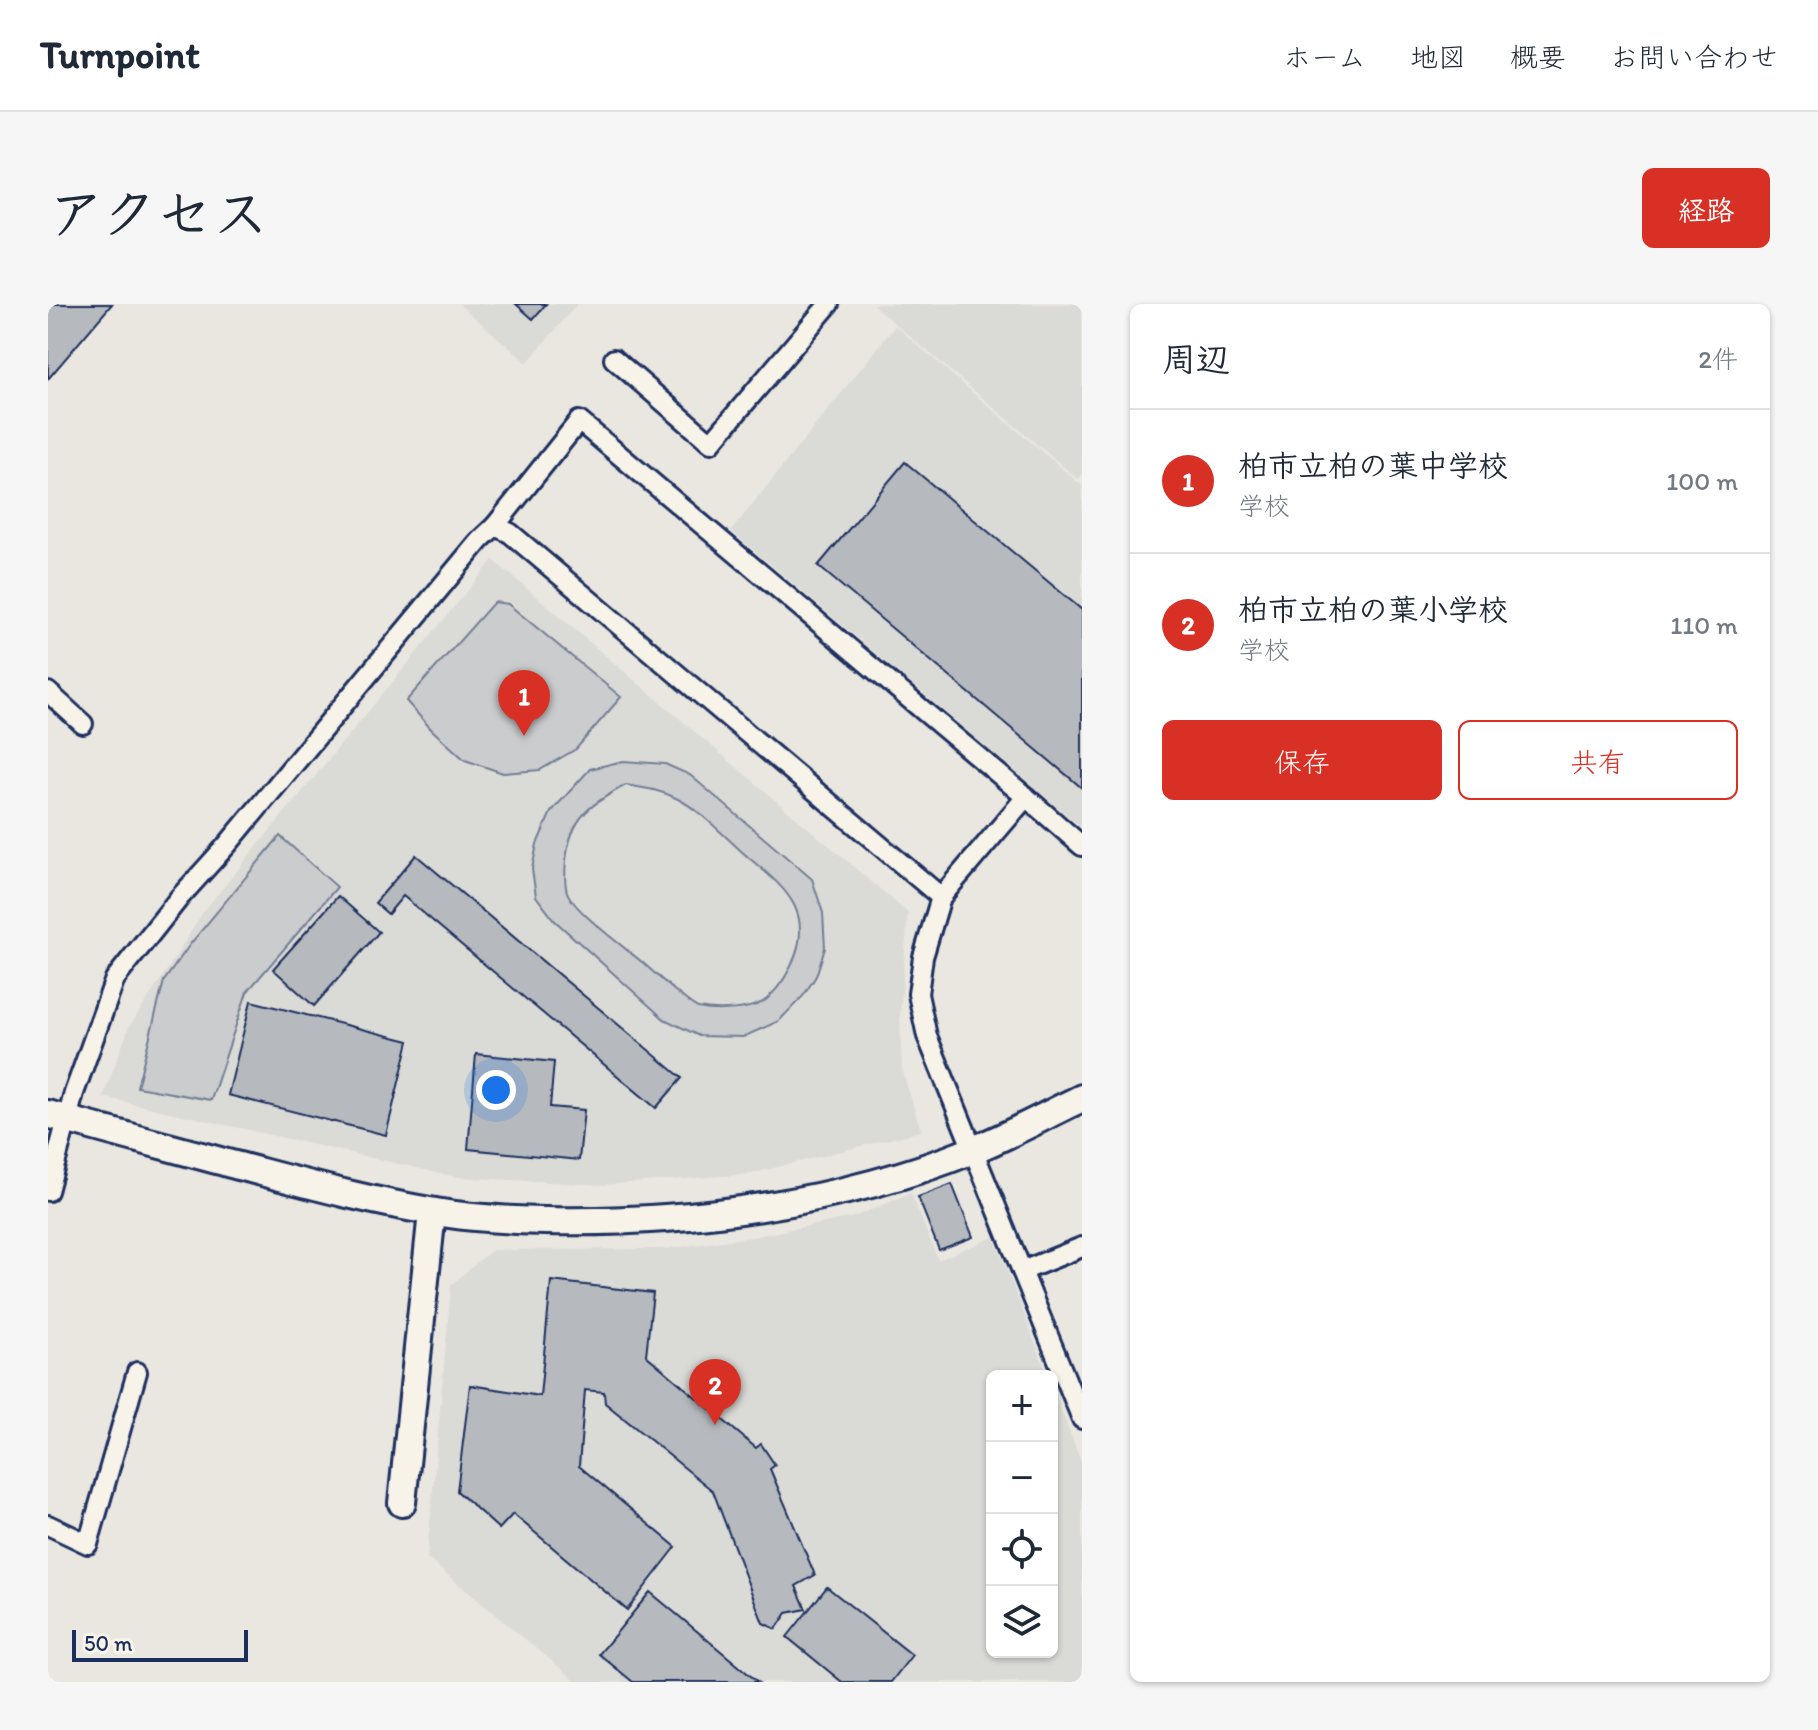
<!DOCTYPE html>
<html lang="ja">
<meta charset="utf-8">
<style>
body{margin:0;font-family:Itim,"Klee One",sans-serif;background:#f6f6f7;color:#1f2937}
.controls{position:absolute;right:24px;bottom:24px;display:grid;overflow:hidden;border-radius:12px;box-shadow:0 2px 6px #0004}
.controls button{width:72px;height:72px;display:grid;place-items:center;padding:0;border:0;border-bottom:2px solid #e0e1e3;background:#fff;color:#1f2937;font:40px sans-serif}
.scale{position:absolute;left:24px;bottom:20px;width:176px;box-sizing:border-box;padding-left:8px;border:4px solid #1b2f5e;border-top:0;font-size:22px;line-height:28px;white-space:nowrap;color:#1b2f5e;-webkit-text-stroke:6px #f7f3e8;paint-order:stroke}
.you{position:absolute;left:448px;top:786px;width:28px;height:28px;margin:-20px;border:6px solid #fff;border-radius:50%;background:#1a73e8;box-shadow:0 0 0 12px #1a73e833}
.badge{display:grid;place-items:center;width:52px;height:52px;border-radius:50%;background:#d93025;color:#fff;font-size:26px;font-weight:700}
.pin{position:absolute;translate:-50% -66px;filter:drop-shadow(0 2px 4px #0008)}
.pin::after{content:'';position:absolute;top:42px;width:28px;height:24px;background:inherit;clip-path:polygon(0 0,100% 0,50% 100%)}
.list{margin:0;padding:0;list-style:none}
h2{display:flex;justify-content:space-between;align-items:center;height:104px;margin:0;padding:0 32px;font-size:34px}
h2 small{font-size:26px;font-weight:400;color:#747a83}
.list li{display:grid;grid-template-columns:52px 1fr auto;gap:24px;align-items:center;box-sizing:border-box;height:144px;padding:0 32px;border-top:2px solid #e0e1e3}
.list b{display:block;font-size:30px;white-space:nowrap}
.list p{margin:0;font-size:26px;white-space:nowrap;color:#747a83}
.list em{font-size:26px;font-style:normal;color:#747a83}
.actions{display:flex;gap:16px;padding:24px 32px}
.actions a{flex:1;padding:18px 0;border:2px solid #d93025;border-radius:12px;text-align:center;font-size:28px;color:#d93025}
.actions .main{background:#d93025;color:#fff}
.icon{flex:none;width:44px;height:44px;fill:none;stroke:currentColor;stroke-width:2;stroke-linecap:round;stroke-linejoin:round}
.map{position:relative;flex:none;width:1034px;height:1378px;overflow:hidden;border-radius:12px}
header{display:flex;align-items:center;gap:48px;box-sizing:border-box;height:112px;padding:0 40px;background:#fff;border-bottom:2px solid #e0e1e3}
header strong{font-size:38px}
nav{display:flex;gap:44px;margin-inline-start:auto;font-size:28px}
.intro{display:flex;align-items:center;justify-content:space-between;box-sizing:border-box;height:192px;padding:0 48px}
h1{margin:0;font-size:56px}
.button{padding:20px 36px;border-radius:12px;background:#d93025;color:#fff;font-size:28px;font-weight:700}
main{display:flex;gap:48px;padding:0 48px}
aside{flex:1;background:#fff;border-radius:12px;box-shadow:0 2px 6px #0004}
.map>svg:first-child{display:block}
</style>
<header>
<strong>Turnpoint</strong>
<nav><a>ホーム</a><a>地図</a><a>概要</a><a>お問い合わせ</a></nav>
</header>
<div class="intro"><h1>アクセス</h1><a class="button">経路</a></div>
<main>
<div class="map">
<svg width="1034" height="1378" viewBox="0 0 1034 1378">
<rect width="100%" height="100%" fill="#eae7e0"/>
<filter id="ink" filterUnits="userSpaceOnUse"><feTurbulence type="fractalNoise" baseFrequency=".0125" numOctaves="2"/><feDisplacementMap in="SourceGraphic" scale="16" xChannelSelector="R" yChannelSelector="G"/><feConvolveMatrix kernelMatrix="1 2 1 2 8 2 1 2 1" color-interpolation-filters="sRGB"/></filter>
<g filter="url(#ink)">
<g fill="#dadad6">
<polygon points="411,0 529,0 479,59"/>
<polygon points="824,0 1034,0 1034,171 1030,175"/>
<polygon points="847,22 1034,182 1034,524 683,227"/>
<polygon points="445,256 860,609 852,711 854,765 873,827 702,870 556,881 408,873 55,793 81,723 114,674 155,608"/>
<polygon points="863,889 890,956 946,933 1000,1072 944,1072 944,1348 1004,1348 1004,1083 1034,1160 1034,1378 529,1378 379,1254 403,981 444,946 617,945 704,933 806,913"/>
</g>
<g fill="#cbcccd" stroke="#737e96" stroke-width="2" fill-rule="evenodd">
<polygon points="446,298 460,300 573,393 528,445 492,466 455,469 417,456 384,426 358,397"/>
<path d="M575,457l42,3 25,11 122,104 11,34 2,35 -9,28 -12,19 -25,26 -36,16 -44,-1 -35,-17 -110,-99 -18,-24 -4,-27 5,-25 14,-32 39,-43zM578,481c19,3 35,5 52,14 23,12 42,33 61,50 18,17 44,34 55,56 16,31 -3,71 -26,93 -13,13 -53,14 -70,10 -9,-3 -47,-38 -56,-46 -18,-15 -68,-51 -75,-70 -3,-10 -2,-21 -1,-31 4,-43 24,-57 60,-76z"/>
<polygon points="232,532 289,583 199,688 163,796 89,783 116,677 143,639"/>
</g>
<g fill="#b6babf" stroke="#1b2f5e" stroke-width="2">
<polygon points="0,0 64,0 0,75"/>
<polygon points="468,0 498,0 485,15"/>
<polygon points="857,158 1034,306 1034,484 770,262"/>
<polygon points="368,551 634,774 608,804 355,592 340,610 327,599"/>
<polygon points="290,592 331,628 266,702 225,665"/>
<polygon points="203,697 361,737 338,831 180,791"/>
<polygon points="428,750 506,758 502,803 536,806 531,856 420,845"/>
<polygon points="904,880 925,933 891,946 870,893"/>
<polygon points="503,977 605,989 598,1051 708,1144 713,1140 727,1161 722,1165 767,1271 748,1282 758,1305 739,1309 728,1325 715,1319 665,1187 557,1099 556,1088 537,1086 531,1162 628,1243 579,1306 465,1210 451,1225 409,1187 422,1081 492,1092"/>
<polygon points="779,1283 864,1351 843,1378 794,1378 739,1333"/>
<polygon points="602,1288 710,1378 585,1378 551,1350"/>
</g>
<g fill="none" stroke-linecap="round" stroke-linejoin="round">
<defs>
<g id="street">
<polyline points="566,55 663,139 781,0"/>
<polyline points="447,222 531,117 978,493 1034,542"/>
<polyline points="0,388 35,420"/>
<polyline points="893,593 978,493"/>
<polyline points="0,887 26,789 67,675 132,593 179,541 432,236 447,222 462,229 893,593 875,653 870,690 879,732 974,967"/>
<polyline points="1034,943 974,967 1034,1115"/>
<polyline points="0,1221 40,1240 89,1068"/>
</g>
<g id="secondary">
<path d="M0,810c62,18 125,34 187,51 65,17 129,35 195,46 37,7 77,9 115,10 142,3 295,-17 428,-71 37,-15 73,-35 109,-52"/>
<polyline points="354,1199 384,908"/>
</g>
</defs>
<use href="#street" stroke="#1b2f5e" stroke-width="24"/>
<use href="#secondary" stroke="#1b2f5e" stroke-width="32"/>
<use href="#street" stroke="#f7f3e8" stroke-width="18"/>
<use href="#secondary" stroke="#f7f3e8" stroke-width="26"/>
</g>
</g>
</svg>
<div class="controls">
<button>+</button>
<button>−</button>
<button><svg class="icon" aria-label="locate" viewBox="0 0 24 24"><circle cx="12" cy="12" r="6"/><path d="M12 2v4M12 18v4M2 12h4M18 12h4"/></svg></button>
<button><svg class="icon" aria-label="layers" viewBox="0 0 24 24"><path d="M12 4l9 5-9 5-9-5zM3 14l9 5 9-5"/></svg></button>
</div>
<div class="scale">50 m</div>
<div class="you"></div>
<div class="pin badge" style="left:476px;top:432px">1</div>
<div class="pin badge" style="left:667px;top:1121px">2</div>
</div>
<aside>
<h2>周辺<small>2件</small></h2>
<ul class="list">
<li><span class="badge">1</span><div><b>柏市立柏の葉中学校</b><p>学校</p></div><em>100 m</em></li>
<li><span class="badge">2</span><div><b>柏市立柏の葉小学校</b><p>学校</p></div><em>110 m</em></li>
</ul>
<div class="actions"><a class="main">保存</a><a>共有</a></div>
</aside>
</main>
